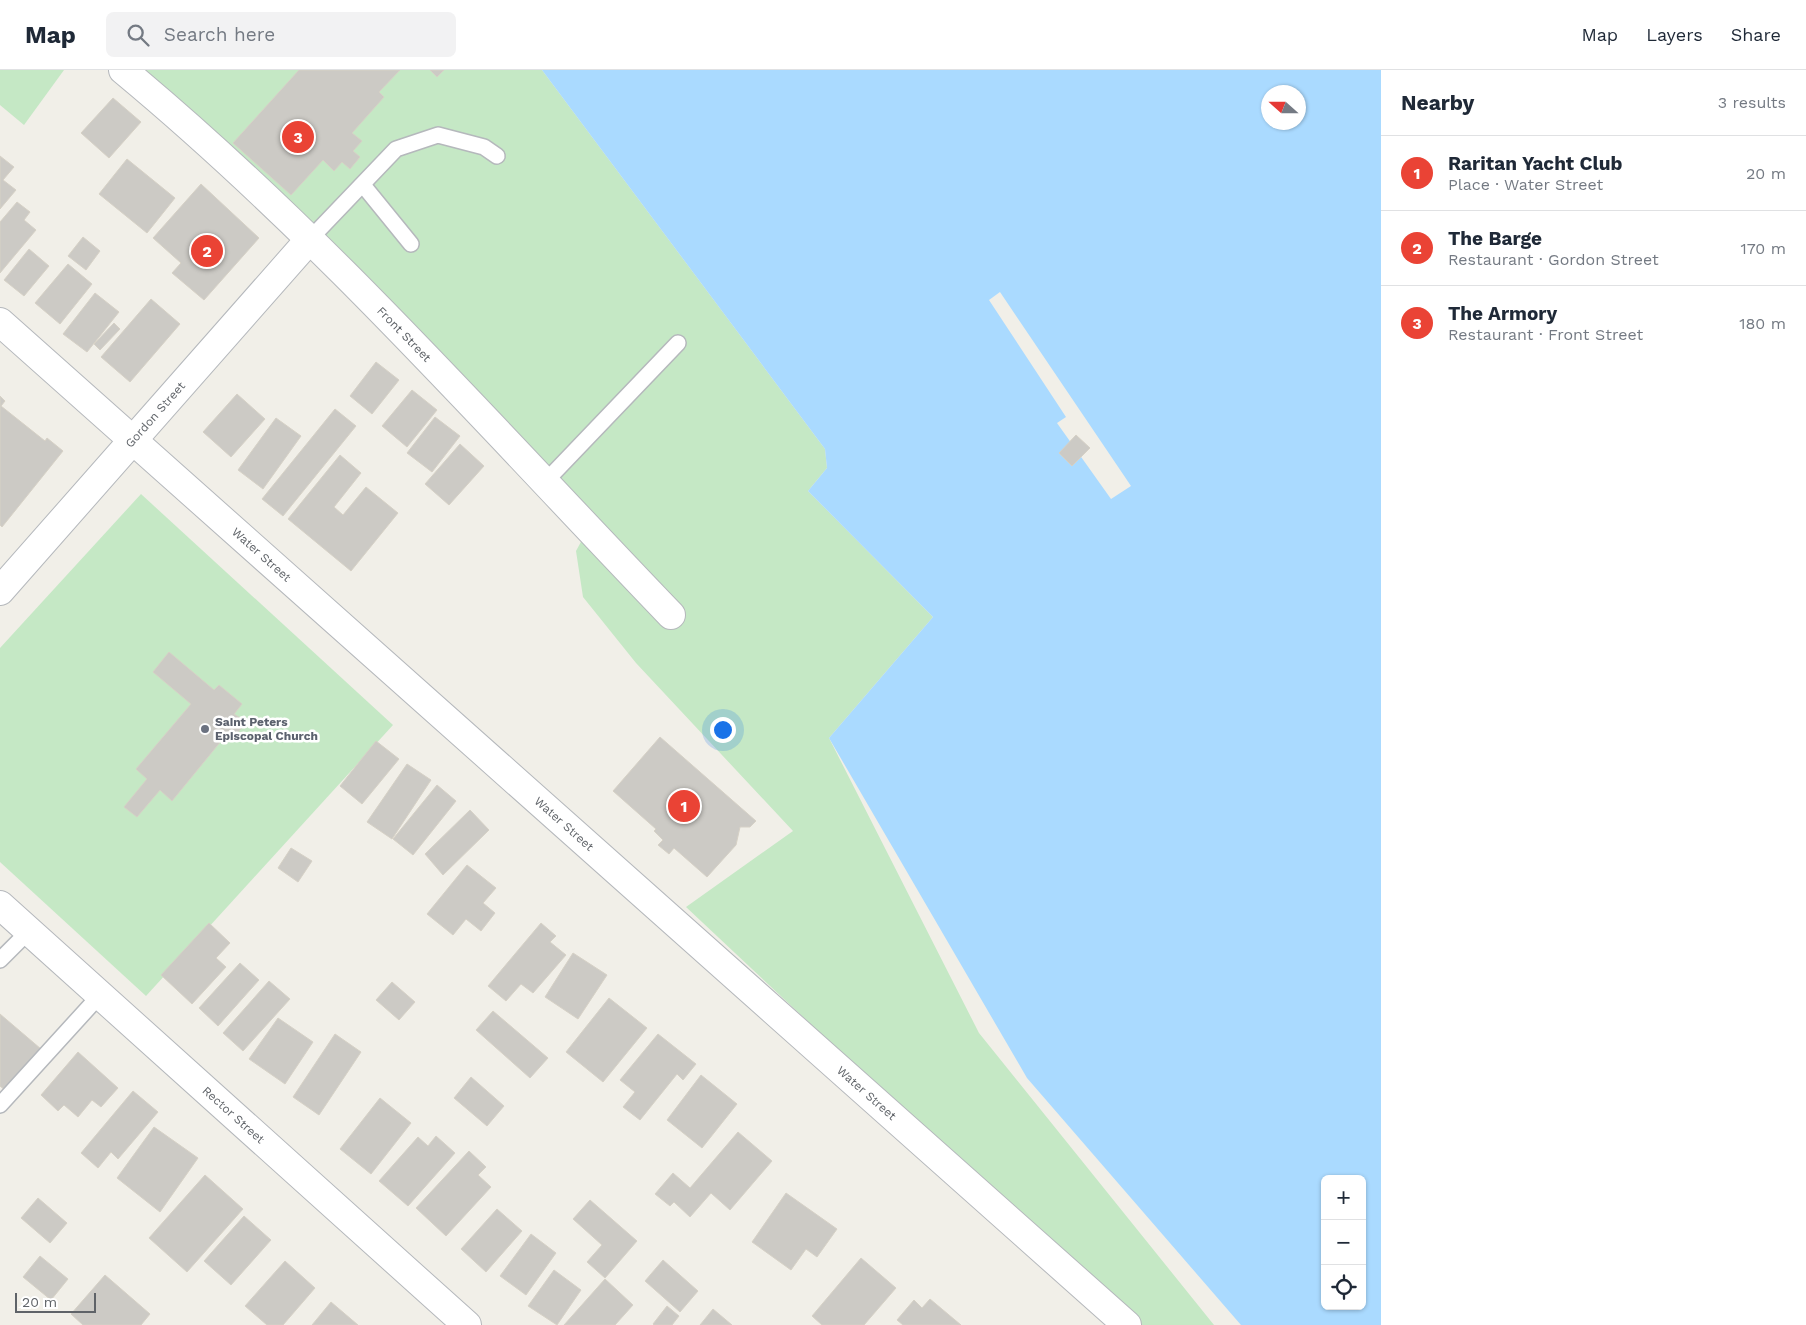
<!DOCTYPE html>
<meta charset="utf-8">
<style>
body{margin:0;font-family:"Work Sans",sans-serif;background:#f2f2f3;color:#1f2937}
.controls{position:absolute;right:15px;bottom:15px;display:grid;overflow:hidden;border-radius:8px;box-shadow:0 1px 4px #0004}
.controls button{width:45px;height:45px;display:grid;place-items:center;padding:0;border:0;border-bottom:1px solid #e0e1e3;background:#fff;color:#1f2937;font:25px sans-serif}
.compass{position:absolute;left:1261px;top:15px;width:45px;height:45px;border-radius:50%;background:#fff;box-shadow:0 1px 4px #0004;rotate:291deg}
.scale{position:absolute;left:15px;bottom:12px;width:81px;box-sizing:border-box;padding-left:5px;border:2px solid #5f6368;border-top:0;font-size:14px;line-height:18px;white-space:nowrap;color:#5f6368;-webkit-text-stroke:4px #fff;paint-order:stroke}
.you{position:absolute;left:722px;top:659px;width:18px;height:18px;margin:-12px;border:4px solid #fff;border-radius:50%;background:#1a73e8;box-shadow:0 0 0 8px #1a73e833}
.badge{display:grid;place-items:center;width:32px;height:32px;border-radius:50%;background:#ea4335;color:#fff;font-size:16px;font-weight:700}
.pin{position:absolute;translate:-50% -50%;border:2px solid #fff;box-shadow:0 1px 5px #0006}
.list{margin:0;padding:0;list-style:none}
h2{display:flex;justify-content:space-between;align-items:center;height:65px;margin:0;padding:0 20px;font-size:21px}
h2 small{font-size:16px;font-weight:400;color:#747a83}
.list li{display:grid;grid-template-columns:32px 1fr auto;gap:15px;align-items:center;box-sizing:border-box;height:75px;padding:0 20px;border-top:1px solid #e0e1e3}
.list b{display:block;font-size:19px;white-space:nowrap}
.list p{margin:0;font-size:16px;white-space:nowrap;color:#747a83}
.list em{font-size:16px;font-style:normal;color:#747a83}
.icon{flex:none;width:28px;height:28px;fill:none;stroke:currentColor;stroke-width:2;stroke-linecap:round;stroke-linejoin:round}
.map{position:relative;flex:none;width:1381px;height:1255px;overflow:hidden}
header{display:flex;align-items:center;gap:30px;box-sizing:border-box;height:70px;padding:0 25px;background:#fff;border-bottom:1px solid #e0e1e3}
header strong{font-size:24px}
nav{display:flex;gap:28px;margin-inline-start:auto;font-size:18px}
.search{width:350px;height:45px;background:#f2f2f3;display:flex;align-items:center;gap:12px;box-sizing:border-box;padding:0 18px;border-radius:8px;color:#747a83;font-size:19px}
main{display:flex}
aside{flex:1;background:#fff}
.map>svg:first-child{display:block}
</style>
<header>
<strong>Map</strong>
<div class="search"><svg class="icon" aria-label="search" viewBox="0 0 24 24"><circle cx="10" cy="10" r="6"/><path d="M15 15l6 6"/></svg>Search here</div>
<nav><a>Map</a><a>Layers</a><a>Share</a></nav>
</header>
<main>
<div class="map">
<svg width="1381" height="1255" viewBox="0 0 1381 1255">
<rect width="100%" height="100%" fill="#f1efe8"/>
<g fill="#c5e8c5">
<polygon points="0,0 64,0 24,55 0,35"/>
<polygon points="140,0 542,0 825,379 827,398 808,421 933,547 829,668 979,963 1214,1255 1131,1255 686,837 793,761 636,593 583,527 576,481 588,459"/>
<polygon points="141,424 393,655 146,926 0,792 0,578"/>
</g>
<path fill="#aadaff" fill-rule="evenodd" d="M542,0h839v1255h-140l-214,-247 -198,-340 104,-121 -125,-126 19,-23 -2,-19zM1268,22h30v30h-30zM1325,1109h37v127h-37z"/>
<polygon fill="#f1efe8" points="1000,222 1131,416 1111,429 1057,353 1066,347 989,230"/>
<g fill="#cccac5" stroke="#d6d1c6">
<polygon points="299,0 400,0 379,22 384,27 352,63 362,71 353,81 360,87 350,99 342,92 334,101 323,90 291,125 233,73"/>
<polygon points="430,0 444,0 437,7"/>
<polygon points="113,28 141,52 109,88 81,63"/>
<polygon points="0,86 14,97 3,110 16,120 0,139"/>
<polygon points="127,89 175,128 147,163 99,124"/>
<polygon points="201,114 259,168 204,230 172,203 181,193 153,168"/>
<polygon points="17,132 30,142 24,150 36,160 0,203 0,152"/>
<polygon points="83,167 100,181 86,200 68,186"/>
<polygon points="29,179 49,196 24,226 4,210"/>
<polygon points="68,194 92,214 60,254 35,233"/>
<polygon points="95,223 119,242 87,282 63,264"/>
<polygon points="151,229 180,254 130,312 101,287"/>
<polygon points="114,253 120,259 100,280 94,274"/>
<polygon points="376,292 399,310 372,344 350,326"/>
<polygon points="412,320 437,340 407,377 382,356"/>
<polygon points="237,324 265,349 231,387 203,362"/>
<polygon points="0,326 5,331 1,336 45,371 47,368 63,381 2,457 0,455"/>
<polygon points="335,339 356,356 283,446 262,429"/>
<polygon points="435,347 460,366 432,402 407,383"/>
<polygon points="276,348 301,366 263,419 238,400"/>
<polygon points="1076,365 1090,378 1072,396 1059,383"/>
<polygon points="460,374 484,396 449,435 425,414"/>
<polygon points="340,385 361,403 334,437 343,445 366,417 398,443 351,501 288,449"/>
<polygon points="169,582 214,620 219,615 242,634 234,644 246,652 232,670 226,665 172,731 160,720 137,747 124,737 147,709 136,699 191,634 153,602"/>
<polygon points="660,667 756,751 750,757 740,757 736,775 707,807 674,778 669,784 658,775 663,770 654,761 656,759 613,721"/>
<polygon points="376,671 399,689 362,734 340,716"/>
<polygon points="407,694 431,710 392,769 367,752"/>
<polygon points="437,715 456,731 413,785 393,769"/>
<polygon points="470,740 489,760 443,805 425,784"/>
<polygon points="291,778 312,791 298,812 278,798"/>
<polygon points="467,795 496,818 483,833 495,843 481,861 466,849 453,865 427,844"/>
<polygon points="209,853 230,873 216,888 226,897 192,934 161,905"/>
<polygon points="541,853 556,866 550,872 566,885 533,923 521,914 506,931 488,916"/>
<polygon points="573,883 607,905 578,949 545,927"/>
<polygon points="240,893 259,910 218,956 199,938"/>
<polygon points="269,911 290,929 243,981 223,963"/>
<polygon points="392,912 415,932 399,950 376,930"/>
<polygon points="609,928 647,958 603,1012 566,982"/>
<polygon points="493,941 548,988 530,1008 476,960"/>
<polygon points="0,944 41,979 6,1021 0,1016"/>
<polygon points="278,948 313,972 285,1014 249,989"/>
<polygon points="335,964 361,982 319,1045 293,1027"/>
<polygon points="658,964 696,994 683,1010 677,1004 640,1050 623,1037 635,1022 620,1010"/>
<polygon points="78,982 118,1018 101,1037 92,1030 78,1047 64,1035 58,1041 41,1025"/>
<polygon points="701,1005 737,1034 702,1078 667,1050"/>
<polygon points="471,1007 504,1036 487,1056 454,1028"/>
<polygon points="133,1021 158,1042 118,1089 111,1082 98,1098 81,1083"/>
<polygon points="380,1028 411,1053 371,1104 340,1079"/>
<polygon points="154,1057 198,1088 160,1142 117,1108"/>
<polygon points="738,1062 772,1091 730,1140 711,1123 690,1147 674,1132 670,1136 655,1124 673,1103 690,1118"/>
<polygon points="436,1066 455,1083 408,1136 379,1111 418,1067 428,1076"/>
<polygon points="469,1081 486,1097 478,1105 491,1117 446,1166 416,1138"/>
<polygon points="205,1105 243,1139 187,1202 149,1168"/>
<polygon points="786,1123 837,1159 817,1187 806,1179 791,1200 752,1172"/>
<polygon points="38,1128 67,1153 50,1173 21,1148"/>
<polygon points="590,1130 637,1171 605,1208 587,1192 602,1175 573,1149"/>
<polygon points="497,1139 522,1161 486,1202 461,1179"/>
<polygon points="244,1146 271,1170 231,1215 204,1191"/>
<polygon points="531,1164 556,1183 526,1225 500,1206"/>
<polygon points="40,1186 68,1209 51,1230 23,1207"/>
<polygon points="861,1188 896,1218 864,1255 822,1255 812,1246"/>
<polygon points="663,1190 698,1221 680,1242 645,1211"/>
<polygon points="285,1191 315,1218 283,1255 267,1255 245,1236"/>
<polygon points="554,1200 581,1220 557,1255 528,1236"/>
<polygon points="105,1205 150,1244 141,1255 83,1255 71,1244"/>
<polygon points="605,1209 633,1235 615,1255 564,1255"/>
<polygon points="930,1229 961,1255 903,1255 897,1250 914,1230 922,1238"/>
<polygon points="331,1232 358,1255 312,1255"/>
<polygon points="667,1236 679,1246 672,1255 654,1255 653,1254"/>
<polygon points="713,1239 732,1255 700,1255"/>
</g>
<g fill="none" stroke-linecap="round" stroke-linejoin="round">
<defs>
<g id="lane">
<polyline points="363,115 411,174"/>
<polyline points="310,169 396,79 438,65 484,77 497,86"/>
<polyline points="545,412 678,273"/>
<polyline points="0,890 29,861"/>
<polyline points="0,1035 100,925"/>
</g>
<g id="street">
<path id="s1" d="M123,0c199,165 369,359 548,545"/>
<path id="s2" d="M0,252l1127,1003"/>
<path id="s3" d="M0,521l310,-352"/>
<path id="s4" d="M0,835l467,420"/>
</g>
</defs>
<use href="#lane" stroke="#b5b8bc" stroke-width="18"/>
<use href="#street" stroke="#b5b8bc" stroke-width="30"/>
<use href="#lane" stroke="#fff" stroke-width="15"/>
<use href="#street" stroke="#fff" stroke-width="28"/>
</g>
<circle fill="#6b7280" stroke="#fff" stroke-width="2" cx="205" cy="659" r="5"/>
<g text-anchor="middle" stroke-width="5" stroke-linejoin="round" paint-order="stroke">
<g font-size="12" fill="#5f6368" stroke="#fff">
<text dy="4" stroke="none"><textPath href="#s1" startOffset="386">Front Street</textPath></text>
<text dy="4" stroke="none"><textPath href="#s3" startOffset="235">Gordon Street</textPath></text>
<text dy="4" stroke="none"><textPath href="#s2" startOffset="350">Water Street</textPath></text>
<text dy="4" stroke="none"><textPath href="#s2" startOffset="755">Water Street</textPath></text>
<text dy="4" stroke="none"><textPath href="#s2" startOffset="1160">Water Street</textPath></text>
<text dy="4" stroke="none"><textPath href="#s4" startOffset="314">Rector Street</textPath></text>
</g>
<g font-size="12" font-weight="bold" fill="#5b616d" stroke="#fff" text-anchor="start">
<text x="215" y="656">Saint Peters<tspan x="215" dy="14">Episcopal Church</tspan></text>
</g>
</g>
</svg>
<div class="controls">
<button>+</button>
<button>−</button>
<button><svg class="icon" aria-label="locate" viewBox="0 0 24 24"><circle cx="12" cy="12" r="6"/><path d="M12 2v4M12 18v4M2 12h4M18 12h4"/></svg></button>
</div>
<svg class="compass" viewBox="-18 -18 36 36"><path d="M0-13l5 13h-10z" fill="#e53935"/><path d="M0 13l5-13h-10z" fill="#747a83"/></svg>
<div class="scale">20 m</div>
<div class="you"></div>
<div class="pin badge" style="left:684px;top:736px">1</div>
<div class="pin badge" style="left:207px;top:181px">2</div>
<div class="pin badge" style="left:298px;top:67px">3</div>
</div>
<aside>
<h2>Nearby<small>3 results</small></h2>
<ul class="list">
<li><span class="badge">1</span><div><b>Raritan Yacht Club</b><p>Place · Water Street</p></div><em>20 m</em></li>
<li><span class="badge">2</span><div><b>The Barge</b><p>Restaurant · Gordon Street</p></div><em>170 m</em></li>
<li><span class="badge">3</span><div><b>The Armory</b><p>Restaurant · Front Street</p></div><em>180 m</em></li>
</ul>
</aside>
</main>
